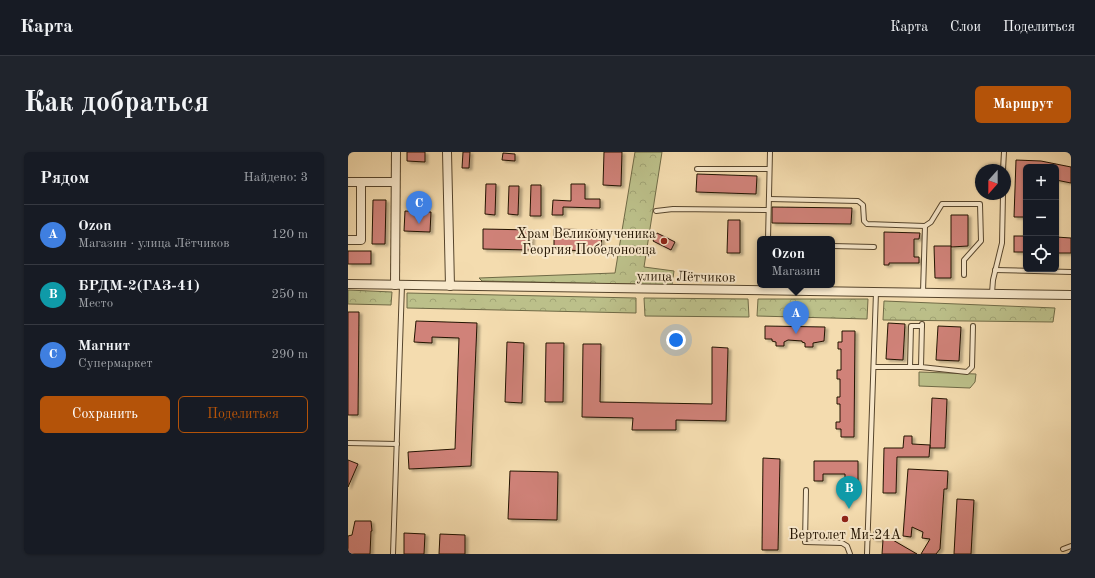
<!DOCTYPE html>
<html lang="ru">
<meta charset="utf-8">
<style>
body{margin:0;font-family:"Old Standard TT",serif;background:#20242c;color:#f1f3f6}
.controls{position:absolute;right:12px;top:12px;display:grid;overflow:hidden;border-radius:6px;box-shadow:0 1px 3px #0004}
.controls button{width:36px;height:36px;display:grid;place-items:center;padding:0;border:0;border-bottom:1px solid #363941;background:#171b24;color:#f1f3f6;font:20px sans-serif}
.compass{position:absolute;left:627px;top:12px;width:36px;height:36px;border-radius:50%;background:#171b24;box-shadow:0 1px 3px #0004;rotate:201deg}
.you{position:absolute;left:328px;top:188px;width:14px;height:14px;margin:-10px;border:3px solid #fff;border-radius:50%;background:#1a73e8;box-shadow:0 0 0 6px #1a73e833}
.badge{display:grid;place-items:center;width:26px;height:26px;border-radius:50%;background:#b45309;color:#fff;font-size:13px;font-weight:700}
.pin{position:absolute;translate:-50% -33px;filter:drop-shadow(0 1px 2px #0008)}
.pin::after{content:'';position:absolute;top:21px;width:14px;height:12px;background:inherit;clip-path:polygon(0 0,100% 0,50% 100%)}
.popup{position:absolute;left:409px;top:84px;width:78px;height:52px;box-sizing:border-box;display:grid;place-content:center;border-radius:6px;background:#171b24;filter:drop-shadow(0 1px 3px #0005);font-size:13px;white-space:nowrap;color:#9ea1a6}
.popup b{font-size:15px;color:#f1f3f6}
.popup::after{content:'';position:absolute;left:50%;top:100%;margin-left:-8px;border:8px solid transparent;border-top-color:#171b24}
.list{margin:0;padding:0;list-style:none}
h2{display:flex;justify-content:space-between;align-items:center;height:52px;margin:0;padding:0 16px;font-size:17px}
h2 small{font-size:13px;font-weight:400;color:#9ea1a6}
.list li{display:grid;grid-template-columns:26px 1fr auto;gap:12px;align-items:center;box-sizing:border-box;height:60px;padding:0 16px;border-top:1px solid #363941}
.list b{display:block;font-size:15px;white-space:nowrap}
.list p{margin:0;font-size:13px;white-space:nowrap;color:#9ea1a6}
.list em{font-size:13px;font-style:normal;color:#9ea1a6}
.actions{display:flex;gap:8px;padding:12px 16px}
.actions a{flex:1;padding:9px 0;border:1px solid #b45309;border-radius:6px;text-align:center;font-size:14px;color:#b45309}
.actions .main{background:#b45309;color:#fff}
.icon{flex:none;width:22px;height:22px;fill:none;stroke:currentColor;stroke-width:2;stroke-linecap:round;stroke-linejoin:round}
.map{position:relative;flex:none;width:723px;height:402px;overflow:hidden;border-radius:6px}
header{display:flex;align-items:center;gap:24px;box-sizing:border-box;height:56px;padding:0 20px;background:#171b24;border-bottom:1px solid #363941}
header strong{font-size:19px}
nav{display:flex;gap:22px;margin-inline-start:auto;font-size:14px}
.intro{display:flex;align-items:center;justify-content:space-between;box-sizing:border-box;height:96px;padding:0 24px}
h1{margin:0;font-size:28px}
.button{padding:10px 18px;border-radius:6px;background:#b45309;color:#fff;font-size:14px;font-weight:700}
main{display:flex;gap:24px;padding:0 24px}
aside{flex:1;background:#171b24;border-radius:6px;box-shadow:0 1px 3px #0004}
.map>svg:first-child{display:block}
</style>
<header>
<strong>Карта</strong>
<nav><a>Карта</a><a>Слои</a><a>Поделиться</a></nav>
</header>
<div class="intro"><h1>Как добраться</h1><a class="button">Маршрут</a></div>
<main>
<aside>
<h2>Рядом<small>Найдено: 3</small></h2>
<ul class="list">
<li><span class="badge" style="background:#3f7fe0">A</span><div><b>Ozon</b><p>Магазин · улица Лётчиков</p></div><em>120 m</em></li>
<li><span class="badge" style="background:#0f9aa8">B</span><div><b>БРДМ-2(ГАЗ-41)</b><p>Место</p></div><em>250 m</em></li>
<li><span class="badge" style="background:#3f7fe0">C</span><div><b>Магнит</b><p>Супермаркет</p></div><em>290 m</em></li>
</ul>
<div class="actions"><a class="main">Сохранить</a><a>Поделиться</a></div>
</aside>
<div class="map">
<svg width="723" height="402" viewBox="0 0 723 402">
<defs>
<pattern id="forest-crowns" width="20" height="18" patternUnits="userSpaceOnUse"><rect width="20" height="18" fill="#bcc08a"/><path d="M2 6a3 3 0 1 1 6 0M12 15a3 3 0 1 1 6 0" fill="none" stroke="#a1a475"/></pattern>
<filter id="shadow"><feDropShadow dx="3" dy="2" stdDeviation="1" flood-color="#0004"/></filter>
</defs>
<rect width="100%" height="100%" fill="#f4dcaf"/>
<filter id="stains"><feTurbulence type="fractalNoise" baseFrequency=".005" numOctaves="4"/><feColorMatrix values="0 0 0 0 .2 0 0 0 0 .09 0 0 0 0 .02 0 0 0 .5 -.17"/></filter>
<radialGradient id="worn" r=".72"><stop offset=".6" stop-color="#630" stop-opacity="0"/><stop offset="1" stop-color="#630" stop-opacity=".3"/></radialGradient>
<g fill="url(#forest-crowns)" stroke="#6f6a46">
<polygon points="287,0 314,0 296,115 326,119 324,133 134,129 131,126 267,121"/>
<polygon points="0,138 44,140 43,153 0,152"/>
<polygon points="59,141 288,146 288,161 59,156"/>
<polygon points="296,146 400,147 401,165 297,164"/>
<polygon points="410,147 520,147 519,167 409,164"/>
<polygon points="536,149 707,156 705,170 535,168"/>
</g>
<polygon fill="#bcc08a" stroke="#6f6a46" points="571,220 628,222 627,230 622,236 571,234"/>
<g fill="#d08279" stroke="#221301" filter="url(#shadow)">
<polygon points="59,0 77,0 77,10 59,9"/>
<polygon points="115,0 122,0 121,16 114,16"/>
<polygon points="256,0 274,0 273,34 255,33"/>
<polygon points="155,1 167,2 167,9 154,8"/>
<polygon points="668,8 693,9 723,15 723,31 708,28 708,15 678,15 678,65 666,65"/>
<polygon points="349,22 409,24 408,42 348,40"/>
<polygon points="138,32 148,32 147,63 137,62"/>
<polygon points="223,32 237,32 237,47 252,47 252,56 215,55 215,63 204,63 205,48 223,49"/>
<polygon points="183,33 193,33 193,64 182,64"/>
<polygon points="161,34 171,34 170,63 160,62"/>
<polygon points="25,48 38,48 37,92 24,92"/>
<polygon points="424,55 504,56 503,72 424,71"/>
<polygon points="57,59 83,60 82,80 56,79"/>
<polygon points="603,63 620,63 620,94 603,95"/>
<polygon points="380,68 392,68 392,101 379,101"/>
<polygon points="135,77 184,78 183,98 135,97"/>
<polygon points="206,77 254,78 253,99 206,98"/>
<polygon points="536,80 572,81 571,87 566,87 566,105 571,105 571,111 541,111 541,113 536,113"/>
<polygon points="309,81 327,90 323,98 305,89"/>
<rect x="666" y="84" width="12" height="16"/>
<polygon points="708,85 723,86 723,101 708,101"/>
<polygon points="586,94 603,94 603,126 587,126"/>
<rect x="0" y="99" width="23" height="13"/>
<polygon points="0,160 11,160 10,263 0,263"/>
<polygon points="68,169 129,171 123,314 61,317 60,300 107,297 111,186 84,185 84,191 66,190"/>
<polygon points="540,171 557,172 555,208 538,207"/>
<polygon points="417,174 477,175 476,189 465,191 465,195 457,195 457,191 454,190 454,189 440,188 436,190 436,194 428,194 428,190 424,189 424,187 417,187"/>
<polygon points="590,174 613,175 611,209 588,208"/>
<polygon points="494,179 507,179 506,285 493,285 493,277 488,277 488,270 492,270 492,252 489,252 489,245 492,245 492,227 489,227 489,218 493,218 493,197 490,197 490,190 494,190"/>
<polygon points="159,190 176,191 174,251 157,250"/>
<polygon points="198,191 216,191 215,250 197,250"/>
<polygon points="235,192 253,192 252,250 364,252 364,195 380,196 378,269 328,268 328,278 284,278 285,266 234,265"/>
<polygon points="584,246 599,247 597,296 582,296"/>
<polygon points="556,284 564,284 564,292 582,293 581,305 549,305 548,341 535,341 536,296 555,296"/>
<polygon points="415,306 432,307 430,398 414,398"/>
<polygon points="0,308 10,312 0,335"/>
<polygon points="466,309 510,309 510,330 497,330 497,322 475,322 475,329 466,329"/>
<polygon points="560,317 600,319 599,337 596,337 592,397 588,402 573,402 582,387 574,386 575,380 564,375 563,385 555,384"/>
<polygon points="162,319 210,320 209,368 160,367"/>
<polygon points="609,347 626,348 623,402 606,402"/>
<polygon points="7,369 23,369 24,379 23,379 22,402 0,402 0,384 4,383"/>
<polygon points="526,379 531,380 569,402 534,402 535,388 525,387"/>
<polygon points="56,381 77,382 76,402 56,402"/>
<polygon points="92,382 117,383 117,402 91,402"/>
</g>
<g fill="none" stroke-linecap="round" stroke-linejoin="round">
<defs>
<g id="lane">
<polyline points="349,17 421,17"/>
<polyline points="655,18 656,0"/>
<polyline points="421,47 510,49 515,53 516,69 519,72 577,74 575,140"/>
<polyline points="308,59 325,57 420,58"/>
<polyline points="577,74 583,70 594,52 632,52 633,89 616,108 616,123"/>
<polyline points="420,87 422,0"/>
<polyline points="484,94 526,95"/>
<polyline points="647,118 723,120"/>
<polyline points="644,141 645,128 654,91 655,42"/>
<polyline points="574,172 573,215 619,220 624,215 625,174"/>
<polyline points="526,215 573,215"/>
<polyline points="562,215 563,174 574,174"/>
<polyline points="0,291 49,292"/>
<polyline points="458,338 457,390 494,391 499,394 502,402"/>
<polyline points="715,397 723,394"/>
<polyline points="45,402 54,133"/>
<polyline points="519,402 528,140"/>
</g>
<g id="street">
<polyline points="99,0 102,134"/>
<polyline points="0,30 47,30"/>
<polyline points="0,88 13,88 13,30"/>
<polyline points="0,132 723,143"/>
<polyline points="47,133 48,0"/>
</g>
</defs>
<use href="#lane" stroke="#56452c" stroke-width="6"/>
<use href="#street" stroke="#56452c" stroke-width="10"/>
<use href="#lane" stroke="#f8e8cb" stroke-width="4"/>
<use href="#street" stroke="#f8e8cb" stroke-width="8"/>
</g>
<g fill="#8f2418" stroke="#f8e8cb" stroke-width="1.5">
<circle cx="316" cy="89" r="4"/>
<circle cx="497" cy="367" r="4"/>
</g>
<g text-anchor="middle" stroke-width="4" stroke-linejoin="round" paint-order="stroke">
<g font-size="14" fill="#221301" stroke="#f8e8cb" text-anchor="end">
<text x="308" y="86">Храм Великомученика<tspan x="308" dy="16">Георгия Победоносца</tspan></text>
<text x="497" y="387" text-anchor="middle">Вертолет Ми-24А</text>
</g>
<g font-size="14" fill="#221301" stroke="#f8e8cb">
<text transform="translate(338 124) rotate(1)" y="5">улица Лётчиков</text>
</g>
</g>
<rect width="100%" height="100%" filter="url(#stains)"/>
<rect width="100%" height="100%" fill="url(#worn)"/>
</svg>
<div class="controls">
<button>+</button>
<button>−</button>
<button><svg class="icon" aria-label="locate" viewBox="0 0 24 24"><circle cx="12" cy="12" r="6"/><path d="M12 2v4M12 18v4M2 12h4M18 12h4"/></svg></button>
</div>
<svg class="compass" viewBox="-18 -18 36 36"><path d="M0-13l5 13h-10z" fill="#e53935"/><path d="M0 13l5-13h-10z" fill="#9ea1a6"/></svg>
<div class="you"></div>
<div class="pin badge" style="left:448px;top:182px;background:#3f7fe0">A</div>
<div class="popup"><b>Ozon</b>Магазин</div>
<div class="pin badge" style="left:501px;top:357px;background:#0f9aa8">B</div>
<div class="pin badge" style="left:71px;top:72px;background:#3f7fe0">C</div>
</div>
</main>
